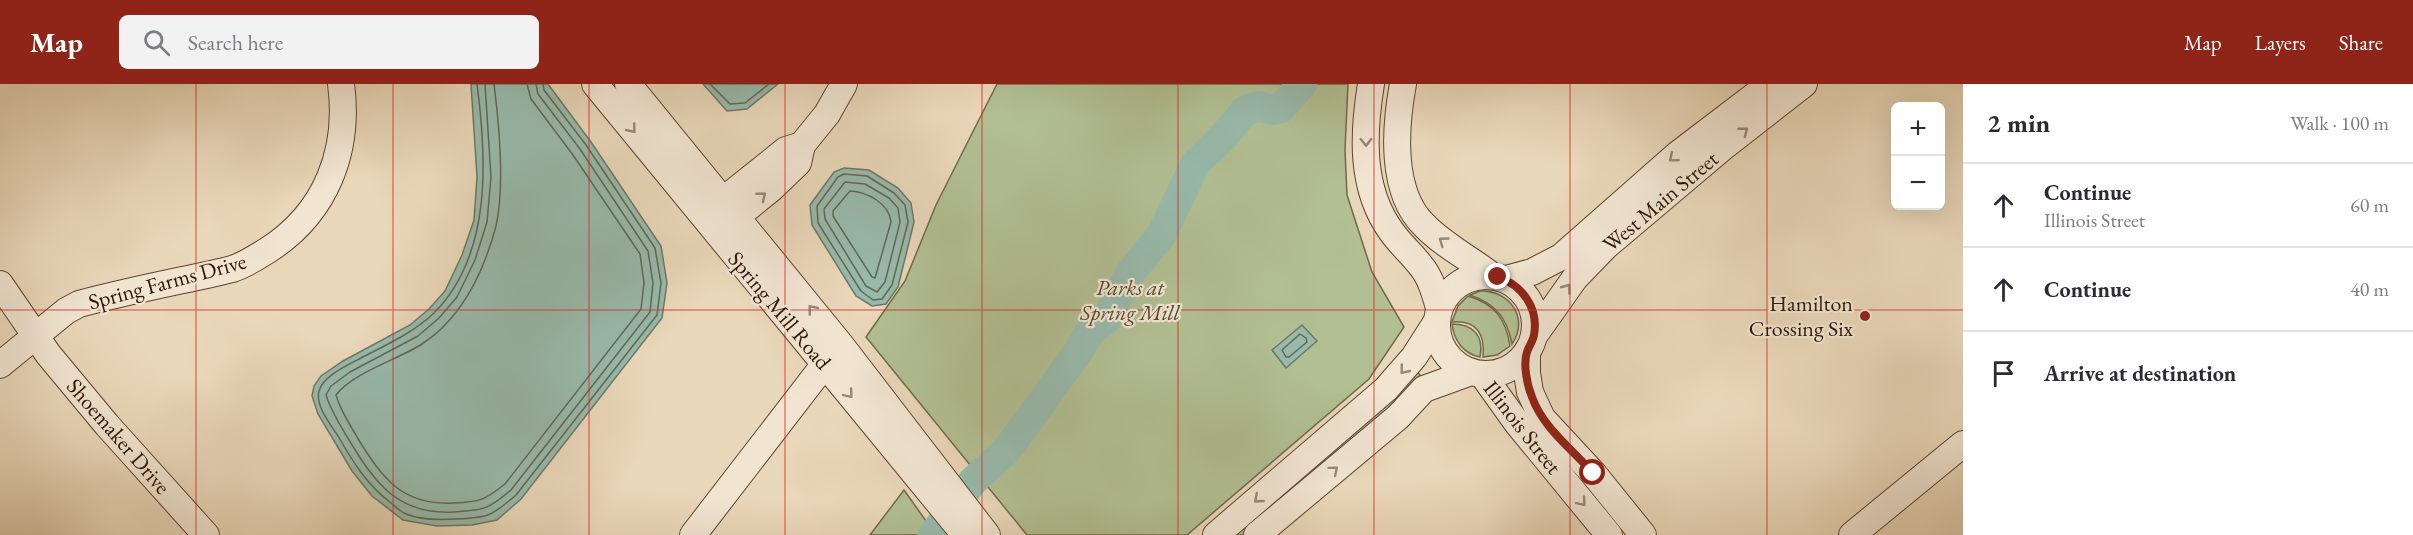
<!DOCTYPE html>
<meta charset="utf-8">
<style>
body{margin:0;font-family:"EB Garamond",serif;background:#f2f2f3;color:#2b2b33}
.controls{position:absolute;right:18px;top:18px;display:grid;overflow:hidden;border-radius:9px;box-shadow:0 6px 24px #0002}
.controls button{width:54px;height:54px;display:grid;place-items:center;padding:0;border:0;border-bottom:2px solid #e1e1e2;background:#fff;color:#2b2b33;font:30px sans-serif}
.stop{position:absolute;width:18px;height:18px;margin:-14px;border:4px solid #8f2418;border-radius:50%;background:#fff}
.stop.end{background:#8f2418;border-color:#fff;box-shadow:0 2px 6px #0008}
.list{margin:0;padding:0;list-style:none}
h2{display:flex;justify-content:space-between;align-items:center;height:78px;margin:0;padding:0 24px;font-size:26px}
h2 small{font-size:20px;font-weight:400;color:#7c7c81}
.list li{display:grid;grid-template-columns:39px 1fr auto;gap:18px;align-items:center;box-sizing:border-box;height:84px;padding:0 24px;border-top:2px solid #e1e1e2}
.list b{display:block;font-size:22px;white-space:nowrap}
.list p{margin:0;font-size:20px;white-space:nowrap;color:#7c7c81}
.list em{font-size:20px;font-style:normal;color:#7c7c81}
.icon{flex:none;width:33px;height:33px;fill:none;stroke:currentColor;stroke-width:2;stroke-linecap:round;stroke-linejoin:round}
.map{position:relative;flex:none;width:1963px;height:451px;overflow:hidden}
header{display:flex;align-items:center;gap:36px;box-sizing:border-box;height:84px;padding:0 30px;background:#8f2418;color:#fff}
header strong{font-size:28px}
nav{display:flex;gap:33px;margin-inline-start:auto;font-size:21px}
.search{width:420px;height:54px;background:#f2f2f3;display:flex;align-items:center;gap:15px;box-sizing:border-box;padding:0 21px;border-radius:9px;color:#7c7c81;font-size:22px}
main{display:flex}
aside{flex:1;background:#fff}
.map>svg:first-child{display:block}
</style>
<header>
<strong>Map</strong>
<div class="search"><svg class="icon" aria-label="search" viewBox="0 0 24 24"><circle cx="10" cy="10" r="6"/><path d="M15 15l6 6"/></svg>Search here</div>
<nav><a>Map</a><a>Layers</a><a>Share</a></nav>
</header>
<main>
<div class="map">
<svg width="1963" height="451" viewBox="0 0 1963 451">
<rect width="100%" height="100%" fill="#e9d7b9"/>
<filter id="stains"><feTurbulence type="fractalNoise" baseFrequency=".00333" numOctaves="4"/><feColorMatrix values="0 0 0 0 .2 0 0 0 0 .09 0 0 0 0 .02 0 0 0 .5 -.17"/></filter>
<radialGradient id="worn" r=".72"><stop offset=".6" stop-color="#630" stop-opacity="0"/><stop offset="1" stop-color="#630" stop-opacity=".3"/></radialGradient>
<g fill="#b1bf93" stroke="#6f6a4b" stroke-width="1.5">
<polygon points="997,0 1348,0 1345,66 1347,111 1372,188 1404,243 1369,295 1187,451 1027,451 866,253 905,197 936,121"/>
<path d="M1480,207c29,-1 50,27 32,53 -5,-26 -16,-40 -42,-49z"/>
<path d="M1468,212c27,8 38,23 42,50l-13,9 -14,2c2,-22 -5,-37 -31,-35l6,-16z"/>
<path d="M1452,240c22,0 32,12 28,33 -16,-3 -26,-16 -28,-33z"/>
<polygon points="1417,288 1422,293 1395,321 1245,451 1232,451"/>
<polygon points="904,406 936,451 870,451"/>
</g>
<g fill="#98baab" stroke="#6d7868" stroke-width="1.5">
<polygon points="471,0 548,0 591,58 661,162 667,199 662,234 521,415 497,436 472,441 437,442 403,436 372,412 352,387 318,330 312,312 314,302 321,292 343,277 410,241 429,225 445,207 462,171 474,136 477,93"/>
<polygon points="703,0 778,0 747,25 727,27"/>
<polygon points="844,84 869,86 898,104 911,119 914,138 898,203 886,220 872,222 856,212 812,141 810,121 834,88"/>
<polygon points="1302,241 1317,257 1286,284 1272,266"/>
</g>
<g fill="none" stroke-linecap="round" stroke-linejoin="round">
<g stroke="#626757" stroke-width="1.5">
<path d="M477,0c10,75 15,171 -43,229 -21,20 -48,32 -73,45 -13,7 -38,18 -42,33 -4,15 12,34 19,45 15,26 29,49 53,67 5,4 10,9 15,11 15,6 34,6 49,5 33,-1 37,-3 61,-24l141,-180 4,-32 -6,-35 -69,-103 -42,-55 -1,-6"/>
<path d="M485,0l6,93 -4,45 -12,38 -18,37 -18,21 -21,18 -68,36 -19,14 -5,9c5,16 14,30 23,45 26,43 49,75 104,72 31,-2 35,-2 58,-22l139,-178 3,-29 -5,-32 -68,-102 -42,-55 -2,-10"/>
<path d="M494,0c5,40 11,103 2,142 -12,45 -34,92 -74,118 -25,16 -68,28 -86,51 4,15 13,28 21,42 25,41 45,69 97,66 26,-1 31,-3 51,-19l136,-175 3,-26 -4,-29 -67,-99 -42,-56 -4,-15"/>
<polyline points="710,0 730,20 745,19 769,0"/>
<polygon points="844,90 867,92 894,109 905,121 908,138 892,201 882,215 873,216 861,207 818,139 817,122 838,93"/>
<polygon points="845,98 865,100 889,114 898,124 900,138 885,198 877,208 866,202 825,135 824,125"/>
<path d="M850,107c17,1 39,12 41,31l-16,56 -3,-1 -39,-61v-5z"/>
<polygon points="1300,250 1306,254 1307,258 1289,273 1286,273 1282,266"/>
</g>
<polyline stroke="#98baab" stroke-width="30" points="933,451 973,397 1007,366 1078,268 1090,247 1106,236 1131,188 1162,150 1195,80 1221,55 1245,27 1259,22 1272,26 1281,24 1302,0"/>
<defs>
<g id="minor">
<polyline points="595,0 965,451"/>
<polyline points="628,0 840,260 987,451"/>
<path d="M1371,0c-8,49 -11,104 20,147 9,13 21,23 30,35 10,12 14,28 18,42"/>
<path d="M1403,0c-8,43 -13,108 21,141 19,20 45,33 67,50"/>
<polyline points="711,126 786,66 802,61"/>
<polyline points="725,142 772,104 798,79 802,61 827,30 844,0"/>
<circle cx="1486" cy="241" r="49"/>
<polyline points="1506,195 1532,188 1561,173 1678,70 1770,0"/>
<polyline points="0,200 48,270 107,341 206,451"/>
<polyline points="1534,252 1575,194 1606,162 1722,64 1804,0"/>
<polyline points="1527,268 1527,289 1530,308 1542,334 1593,389 1643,451"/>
<path d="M0,281l66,-54 13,-7c33,-9 66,-16 99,-23 18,-4 36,-7 54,-12 13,-4 25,-12 36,-19 58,-37 82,-99 73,-166"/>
<polyline points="1482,290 1517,339 1609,451"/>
<polyline points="693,451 834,268"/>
<polyline points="1216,451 1386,305 1414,273 1437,237"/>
<polyline points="1257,451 1398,333 1424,305 1471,288"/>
<polyline points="1852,451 1963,360"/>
</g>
</defs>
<use href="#minor" stroke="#5c4530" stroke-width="28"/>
<use href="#minor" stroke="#f1e5d2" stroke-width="26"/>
</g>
<defs><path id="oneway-chevron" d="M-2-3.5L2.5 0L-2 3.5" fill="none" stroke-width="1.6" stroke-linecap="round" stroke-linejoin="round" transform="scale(1.5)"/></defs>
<g stroke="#998775">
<use href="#oneway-chevron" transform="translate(632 45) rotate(51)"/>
<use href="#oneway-chevron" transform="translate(1744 47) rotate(-38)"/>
<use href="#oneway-chevron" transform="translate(1366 58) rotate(89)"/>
<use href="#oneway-chevron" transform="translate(1673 74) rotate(140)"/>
<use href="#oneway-chevron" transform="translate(762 112) rotate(-39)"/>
<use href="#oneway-chevron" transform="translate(1443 157) rotate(-144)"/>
<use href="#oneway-chevron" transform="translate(1567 204) rotate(-53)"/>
<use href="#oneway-chevron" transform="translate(812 225) rotate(-129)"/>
<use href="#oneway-chevron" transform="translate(1404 286) rotate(129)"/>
<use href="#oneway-chevron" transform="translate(849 310) rotate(50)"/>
<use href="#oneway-chevron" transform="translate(1334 386) rotate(-40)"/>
<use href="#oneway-chevron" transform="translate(1258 415) rotate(139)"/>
<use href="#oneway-chevron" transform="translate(1582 418) rotate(50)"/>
</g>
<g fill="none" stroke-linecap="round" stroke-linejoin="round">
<path stroke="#8f2418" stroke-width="8" d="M1498,193c24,8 41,31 36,58 -1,6 -5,11 -7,17 -4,12 0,33 5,45 11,31 40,52 61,76"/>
</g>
<path fill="none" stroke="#d62828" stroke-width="1.5" stroke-opacity="0.55" d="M196,0v451M393,0v451M589,0v451M785,0v451M982,0v451M1178,0v451M1374,0v451M1570,0v451M1767,0v451M0,226h1963"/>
<circle fill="#8f2418" stroke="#f1e5d2" stroke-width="2" cx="1865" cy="232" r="6"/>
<g text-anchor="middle" stroke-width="4.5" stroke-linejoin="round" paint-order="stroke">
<g font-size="22" fill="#2d1403" stroke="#f1e5d2">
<text transform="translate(1660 117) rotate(-40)" y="8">West Main Street</text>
<text transform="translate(167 197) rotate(-15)" y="8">Spring Farms Drive</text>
<text transform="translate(780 226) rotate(50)" y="8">Spring Mill Road</text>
<text transform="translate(1523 343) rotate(52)" y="8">Illinois Street</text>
<text transform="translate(119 352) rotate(49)" y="8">Shoemaker Drive</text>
</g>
<g font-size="22" font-style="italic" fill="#55472e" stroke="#f1e5d2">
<text x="1130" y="211">Parks at<tspan x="1130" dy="25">Spring Mill</tspan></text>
</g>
<g font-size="22" fill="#2d1403" stroke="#f1e5d2" text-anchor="end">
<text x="1853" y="227">Hamilton<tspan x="1853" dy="25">Crossing Six</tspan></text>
</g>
</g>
<rect width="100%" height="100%" filter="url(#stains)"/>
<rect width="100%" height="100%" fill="url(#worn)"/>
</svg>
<div class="controls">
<button>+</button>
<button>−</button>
</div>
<div class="stop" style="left:1593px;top:389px"></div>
<div class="stop end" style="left:1498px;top:193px"></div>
</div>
<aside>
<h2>2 min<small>Walk · 100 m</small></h2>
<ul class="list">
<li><svg class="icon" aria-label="ahead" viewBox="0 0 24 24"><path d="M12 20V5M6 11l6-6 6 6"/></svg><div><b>Continue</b><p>Illinois Street</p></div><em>60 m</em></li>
<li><svg class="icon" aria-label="ahead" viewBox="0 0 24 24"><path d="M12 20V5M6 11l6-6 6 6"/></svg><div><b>Continue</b></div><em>40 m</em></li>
<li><svg class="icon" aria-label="arrive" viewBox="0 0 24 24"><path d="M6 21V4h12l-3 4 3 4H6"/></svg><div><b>Arrive at destination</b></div></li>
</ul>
</aside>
</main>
